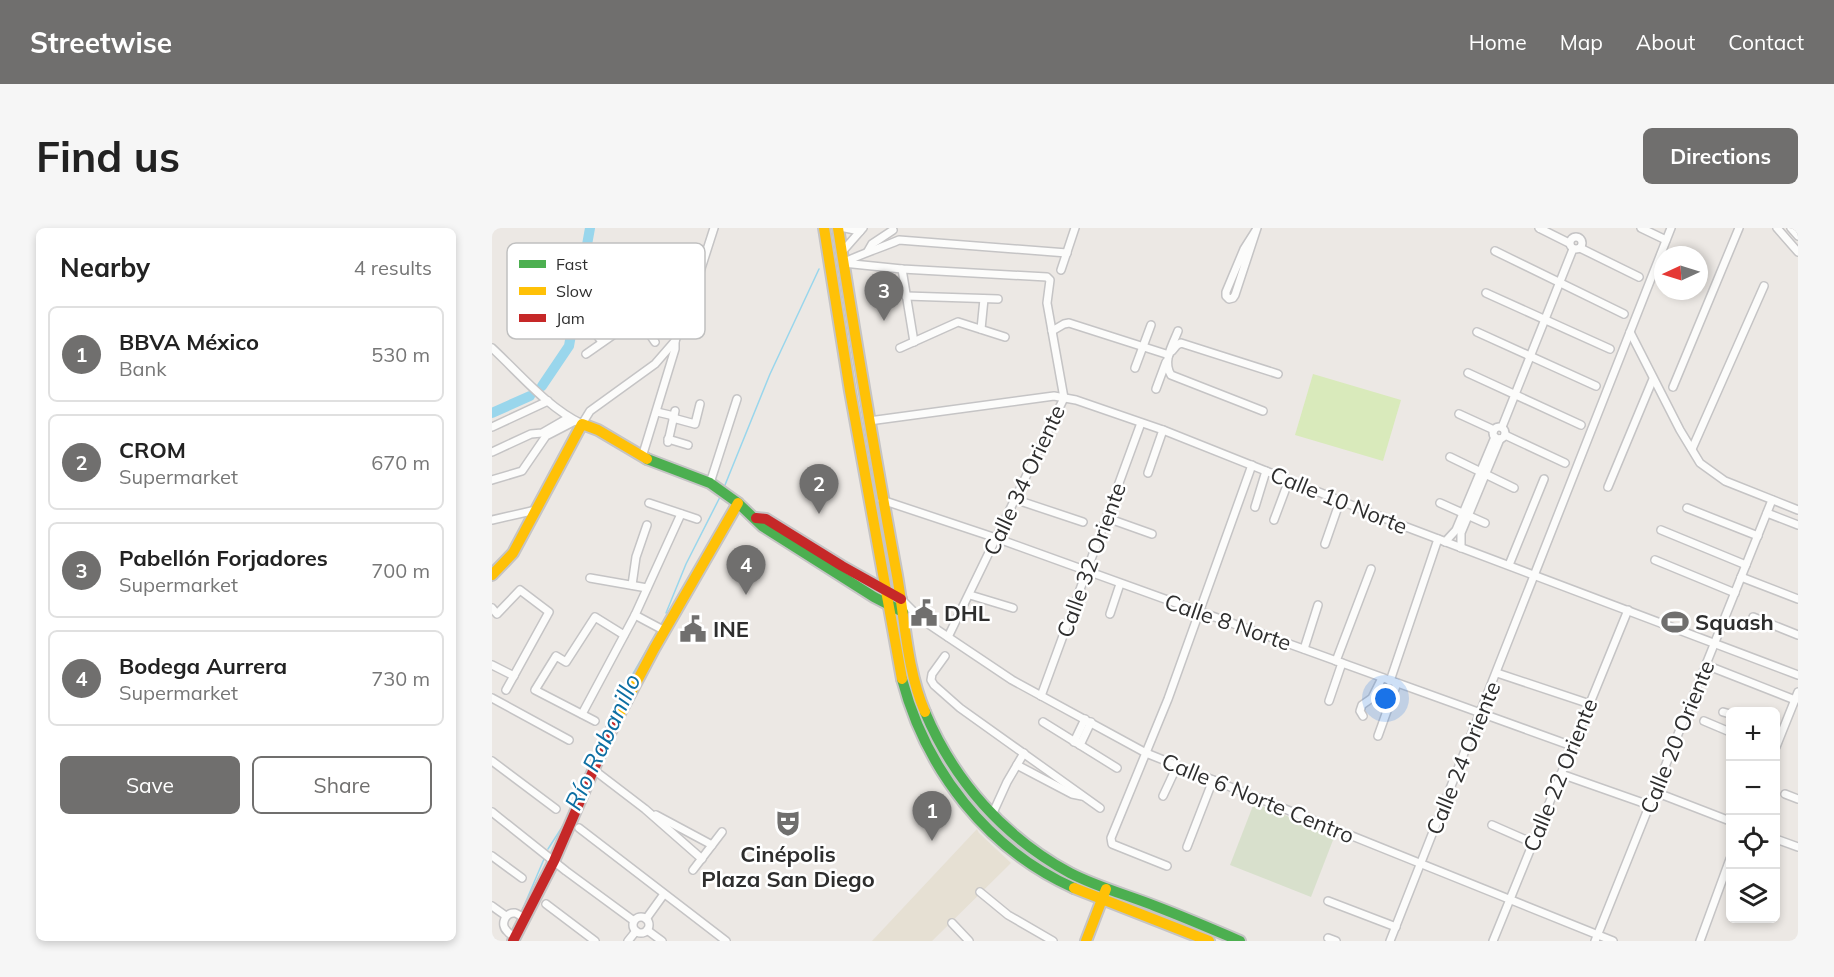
<!DOCTYPE html>
<meta charset="utf-8">
<style>
body{margin:0;font-family:Mulish,sans-serif;background:#f6f6f6;color:#222}
.controls{position:absolute;right:18px;bottom:18px;display:grid;overflow:hidden;border-radius:9px;box-shadow:0 3px 9px #0003}
.controls button{width:54px;height:54px;display:grid;place-items:center;padding:0;border:0;border-bottom:2px solid #e0e0e0;background:#fff;color:#222;font:30px sans-serif}
.compass{position:absolute;left:1162px;top:18px;width:54px;height:54px;border-radius:50%;background:#fff;box-shadow:0 3px 9px #0003;rotate:266deg}
.you{position:absolute;left:894px;top:471px;width:21px;height:21px;margin:-15px;border:4px solid #fff;border-radius:50%;background:#1a73e8;box-shadow:0 0 0 9px #1a73e833}
.badge{display:grid;place-items:center;width:39px;height:39px;border-radius:50%;background:#706f6e;color:#fff;font-size:20px;font-weight:700}
.pin{position:absolute;translate:-50% -50px;filter:drop-shadow(0 2px 3px #0008)}
.pin::after{content:'';position:absolute;top:32px;width:21px;height:18px;background:inherit;clip-path:polygon(0 0,100% 0,50% 100%)}
.list{margin:0;padding:0;list-style:none}
h2{display:flex;justify-content:space-between;align-items:center;height:78px;margin:0;padding:0 24px;font-size:26px}
h2 small{font-size:20px;font-weight:400;color:#767676}
.list li{display:grid;grid-template-columns:39px 1fr auto;gap:18px;align-items:center;box-sizing:border-box;height:96px;margin:0 12px 12px;padding:0 12px;border:2px solid #e0e0e0;border-radius:9px}
.list b{display:block;font-size:22px;white-space:nowrap}
.list p{margin:0;font-size:20px;white-space:nowrap;color:#767676}
.list em{font-size:20px;font-style:normal;color:#767676}
.actions{display:flex;gap:12px;padding:18px 24px}
.actions a{flex:1;padding:14px 0;border:2px solid #706f6e;border-radius:9px;text-align:center;font-size:21px;color:#706f6e}
.actions .main{background:#706f6e;color:#fff}
.icon{flex:none;width:33px;height:33px;fill:none;stroke:currentColor;stroke-width:2;stroke-linecap:round;stroke-linejoin:round}
.map{position:relative;flex:none;width:1306px;height:713px;overflow:hidden;border-radius:9px}
header{display:flex;align-items:center;gap:36px;box-sizing:border-box;height:84px;padding:0 30px;background:#706f6e;color:#fff}
header strong{font-size:28px}
nav{display:flex;gap:33px;margin-inline-start:auto;font-size:21px}
.intro{display:flex;align-items:center;justify-content:space-between;box-sizing:border-box;height:144px;padding:0 36px}
h1{margin:0;font-size:42px}
.button{padding:15px 27px;border-radius:9px;background:#706f6e;color:#fff;font-size:21px;font-weight:700}
main{display:flex;gap:36px;padding:0 36px}
aside{flex:1;background:#fff;border-radius:9px;box-shadow:0 3px 9px #0003}
.map>svg:first-child{display:block}
</style>
<header>
<strong>Streetwise</strong>
<nav><a>Home</a><a>Map</a><a>About</a><a>Contact</a></nav>
</header>
<div class="intro"><h1>Find us</h1><a class="button">Directions</a></div>
<main>
<aside>
<h2>Nearby<small>4 results</small></h2>
<ul class="list">
<li><span class="badge">1</span><div><b>BBVA México</b><p>Bank</p></div><em>530 m</em></li>
<li><span class="badge">2</span><div><b>CROM</b><p>Supermarket</p></div><em>670 m</em></li>
<li><span class="badge">3</span><div><b>Pabellón Forjadores</b><p>Supermarket</p></div><em>700 m</em></li>
<li><span class="badge">4</span><div><b>Bodega Aurrera</b><p>Supermarket</p></div><em>730 m</em></li>
</ul>
<div class="actions"><a class="main">Save</a><a>Share</a></div>
</aside>
<div class="map">
<svg width="1306" height="713" viewBox="0 0 1306 713">
<rect width="100%" height="100%" fill="#ece8e4"/>
<polygon fill="#e6e0d3" points="485,601 487,605 519,635 440,713 380,713"/>
<polygon fill="#d8e0cc" points="762,575 843,607 819,669 738,637"/>
<polygon fill="#d9eabb" points="821,146 909,172 891,233 803,207"/>
<g fill="none" stroke-linecap="round" stroke-linejoin="round">
<g stroke="#99d6ec" stroke-width="1.5">
<polyline points="233,257 278,146 327,41"/>
<polyline points="174,385 194,336 228,269"/>
<polyline points="115,501 127,470 164,406"/>
<polyline points="56,621 74,593"/>
<polyline points="29,685 52,631"/>
</g>
<g stroke="#99d6ec" stroke-width="10">
<polyline points="50,158 77,118 98,0"/>
<polyline points="0,185 38,168"/>
</g>
<defs>
<g id="street">
<polyline points="353,0 368,3"/>
<polyline points="1047,0 1077,15"/>
<polyline points="1149,0 1174,12"/>
<polyline points="1285,0 1306,24"/>
<polyline points="1299,0 1306,8"/>
<polyline points="764,2 752,21 734,64 734,68 737,71 741,70 743,67 765,0"/>
<circle cx="1084" cy="15" r="6"/>
<polyline points="1088,20 1147,49"/>
<polyline points="376,23 380,16 401,2"/>
<polyline points="1003,23 1132,86"/>
<polyline points="349,25 371,0"/>
<path d="M353,34c18,-9 36,-14 54,-22l168,13"/>
<polyline points="351,35 410,41 555,49 558,52 555,75 572,170 456,409"/>
<polyline points="410,41 422,114"/>
<polyline points="569,42 583,0"/>
<polyline points="994,65 1118,121"/>
<polyline points="414,68 506,71"/>
<polyline points="146,89 163,114"/>
<polyline points="489,101 492,71"/>
<polyline points="560,103 572,96 577,95 677,127"/>
<path d="M686,103c-5,13 -16,30 -7,44l92,36"/>
<polyline points="985,104 1104,158"/>
<polyline points="1138,104 1188,202 1208,235 1233,253 1306,282"/>
<polyline points="110,114 88,84 87,80 88,76 161,26 166,26 187,61"/>
<path d="M0,120c28,26 56,60 90,76l8,-13 65,-47 20,-23"/>
<polyline points="408,120 466,94 513,109"/>
<polyline points="680,123 685,117 689,115 786,146"/>
<polyline points="94,126 187,61 201,65"/>
<polyline points="643,140 659,97"/>
<polyline points="976,145 1089,197"/>
<polyline points="1181,159 1247,0"/>
<polyline points="664,161 674,134"/>
<polyline points="165,184 182,188"/>
<polyline points="967,186 1002,202"/>
<polyline points="181,190 203,196 208,176"/>
<polyline points="377,193 562,168 584,172 671,202 917,300 1306,447"/>
<circle cx="1007" cy="205" r="6"/>
<polyline points="0,199 56,173"/>
<polyline points="1010,199 1081,21"/>
<polyline points="1013,207 1073,235"/>
<polyline points="176,211 196,217"/>
<polyline points="176,214 183,183"/>
<polyline points="1200,221 1272,58"/>
<polyline points="0,224 39,206 50,205 76,190"/>
<polyline points="150,229 183,121 183,113 196,81 222,0"/>
<polyline points="958,229 1022,260"/>
<polyline points="656,245 671,202"/>
<polyline points="0,252 30,243 54,208 83,193"/>
<polyline points="218,255 245,171"/>
<polyline points="1116,259 1161,151"/>
<polyline points="522,271 591,294"/>
<polyline points="390,272 504,310 1080,518"/>
<polyline points="157,275 205,291"/>
<polyline points="948,275 993,295"/>
<polyline points="763,279 774,243"/>
<polyline points="1195,280 1266,308"/>
<polyline points="1275,285 1306,297"/>
<polyline points="615,290 660,306"/>
<polyline points="0,292 44,282"/>
<polyline points="782,292 797,252"/>
<polyline points="1169,302 1254,337"/>
<polyline points="953,314 964,302 1003,209"/>
<polyline points="833,316 848,273"/>
<polyline points="969,320 969,305 1008,211"/>
<polyline points="1163,332 1243,365"/>
<polyline points="1017,337 1052,251"/>
<polyline points="1249,349 1306,371"/>
<polyline points="98,350 155,360"/>
<polyline points="140,357 144,329 155,297"/>
<polyline points="478,367 521,380"/>
<polyline points="410,372 429,391 520,452 654,525 1121,713"/>
<polyline points="0,380 5,386 28,362 57,384 14,462"/>
<polyline points="618,386 628,356"/>
<polyline points="143,387 173,403"/>
<polyline points="1261,389 1306,407"/>
<polyline points="812,421 826,377"/>
<polyline points="453,428 440,446 439,452 442,457 468,480 608,580"/>
<polyline points="844,433 879,341"/>
<polyline points="0,437 22,448"/>
<polyline points="1214,437 1303,472"/>
<polyline points="1005,445 1098,476"/>
<polyline points="898,453 946,311"/>
<polyline points="549,468 649,195"/>
<polyline points="0,470 77,512"/>
<polyline points="837,473 850,435"/>
<polyline points="1231,484 1238,486"/>
<polyline points="90,486 143,387 189,286"/>
<polyline points="871,488 868,483 870,477 880,470 890,450"/>
<polyline points="103,493 43,462 64,428 74,434 103,389 132,407"/>
<polyline points="1212,493 1238,504"/>
<polyline points="551,494 625,540"/>
<polyline points="886,508 905,455"/>
<polyline points="582,514 593,491"/>
<polyline points="588,517 599,494"/>
<polyline points="1284,519 1306,464"/>
<polyline points="0,533 64,581"/>
<polyline points="525,537 580,566 590,568"/>
<polyline points="102,542 153,581 210,631"/>
<polyline points="1069,546 1157,577"/>
<polyline points="1163,564 1238,593"/>
<polyline points="1293,566 1306,571"/>
<polyline points="671,568 685,538"/>
<polyline points="0,584 74,643 142,693"/>
<polyline points="164,587 220,617"/>
<polyline points="500,587 515,554 532,525"/>
<polyline points="1000,597 1041,615"/>
<polyline points="87,600 234,713"/>
<polyline points="1284,611 1306,619"/>
<polyline points="695,619 721,552"/>
<polyline points="0,628 30,650"/>
<polyline points="675,638 620,616 619,610 676,471 760,237"/>
<polyline points="201,642 230,604"/>
<polyline points="488,664 516,687 561,713"/>
<polyline points="836,673 904,699"/>
<polyline points="54,676 103,713"/>
<polyline points="0,678 14,688"/>
<circle cx="149" cy="697" r="8"/>
<polyline points="154,691 172,666"/>
<polyline points="460,695 477,713"/>
<polyline points="155,702 170,713"/>
<path d="M23,709c-3,-2 -6,-3 -8,-6 -7,-6 -2,-19 8,-18 3,1 6,3 9,5"/>
<polyline points="836,710 844,713"/>
<polyline points="136,713 144,703"/>
<polyline points="898,713 1179,0"/>
<polyline points="1001,713 1136,382"/>
<polyline points="1103,713 1280,272"/>
<polyline points="1208,713 1238,631"/>
</g>
<g id="fast">
<polyline points="155,231 218,255 246,275 270,298 382,369 411,384"/>
<path d="M410,451c24,91 85,170 172,209"/>
<path d="M433,484c29,69 79,125 145,161 27,14 57,22 85,33 29,11 57,23 85,35"/>
</g>
<g id="slow">
<polyline points="332,0 358,163 410,451"/>
<path d="M346,0c18,114 37,228 58,342 9,47 10,98 29,142"/>
<polyline points="0,347 21,325 90,196 106,202 155,231"/>
<polyline points="126,489 162,421 246,275"/>
<polyline points="582,660 717,713"/>
<polyline points="594,713 614,661"/>
</g>
<g id="jam">
<polyline points="264,290 274,291 350,338 409,371"/>
<polyline points="21,713 62,633 114,513 126,489"/>
</g>
</defs>
<use href="#street" stroke="#c5c4c5" stroke-width="10"/>
<use href="#fast" stroke="#c5c4c5" stroke-width="14"/>
<use href="#slow" stroke="#c5c4c5" stroke-width="14"/>
<use href="#jam" stroke="#c5c4c5" stroke-width="14"/>
<use href="#street" stroke="#fcfcfb" stroke-width="7"/>
<use href="#fast" stroke="#4caf50" stroke-width="10"/>
<use href="#slow" stroke="#ffc107" stroke-width="10"/>
<use href="#jam" stroke="#c62828" stroke-width="10"/>
</g>
<defs>
<symbol id="civic-bare" viewBox="-9 -9 18 18"><path d="M-.6-6.5H3V-4.5H.6V-3L4-1V1h2V6H-6V1h2V-1L-.6-3ZM-1.2 2.5V6h2.4V2.5Z" fill="#706f6e" stroke="#fff" stroke-width="2.5" paint-order="stroke"/></symbol>
<symbol id="stadium-bare" viewBox="-9 -9 18 18"><path d="M0-5a6.5 5 0 1 0 0 10a6.5 5 0 1 0 0-10ZM-3.5-1.8h7v3.6h-7Z" fill="#706f6e" stroke="#fff" stroke-width="2.5" paint-order="stroke"/></symbol>
<symbol id="theatre-bare" viewBox="-9 -9 18 18"><path d="M-5-5.5Q0-4 5-5.5V0Q5 5 0 6Q-5 5-5 0ZM-3.3-2.5H-1v1.5H-3.3ZM1-2.5H3.3v1.5H1ZM-2.8 1Q0 5.5 2.8 1Z" fill="#706f6e" stroke="#fff" stroke-width="2.5" paint-order="stroke"/></symbol>
</defs>
<g fill-rule="evenodd">
<use href="#civic-bare" x="413" y="366" width="38" height="38"/>
<use href="#stadium-bare" x="1164" y="375" width="38" height="38"/>
<use href="#civic-bare" x="182" y="382" width="38" height="38"/>
<use href="#theatre-bare" x="277" y="576" width="38" height="38"/>
</g>
<g text-anchor="middle" stroke-width="5" stroke-linejoin="round" paint-order="stroke">
<g font-size="22" fill="#2e2e2e" stroke="#fff">
<text transform="translate(532 252) rotate(-65)" y="8">Calle 34 Oriente</text>
<text transform="translate(847 272) rotate(22)" y="8">Calle 10 Norte</text>
<text transform="translate(599 332) rotate(-70)" y="8">Calle 32 Oriente</text>
<text transform="translate(736 394) rotate(19)" y="8">Calle 8 Norte</text>
<text transform="translate(1185 509) rotate(-68)" y="8">Calle 20 Oriente</text>
<text transform="translate(971 530) rotate(-68)" y="8">Calle 24 Oriente</text>
<text transform="translate(1068 547) rotate(-68)" y="8">Calle 22 Oriente</text>
<text transform="translate(766 570) rotate(22)" y="8">Calle 6 Norte Centro</text>
</g>
<g font-size="22" font-weight="bold" fill="#2e2e2e" stroke="#fff" text-anchor="start">
<text x="452" y="393">DHL</text>
<text x="1203" y="402">Squash</text>
<text x="221" y="409">INE</text>
<text x="296" y="634" text-anchor="middle">Cinépolis<tspan x="296" dy="25">Plaza San Diego</tspan></text>
</g>
<g font-size="24" font-style="italic" fill="#0d6fa3" stroke="#fff">
<text transform="translate(111 514) rotate(-65)" y="8">Río Rabanillo</text>
</g>
</g>
<rect x="15" y="15" width="198" height="96" rx="9" fill="#fff" stroke="#c0c0c0" stroke-width="1.5"/>
<rect x="27" y="32" width="27" height="8" fill="#4caf50"/>
<rect x="27" y="59" width="27" height="8" fill="#ffc107"/>
<rect x="27" y="86" width="27" height="8" fill="#c62828"/>
<g font-size="16" fill="#2e2e2e">
<text x="64" y="42">Fast</text>
<text x="64" y="69">Slow</text>
<text x="64" y="96">Jam</text>
</g>
</svg>
<div class="controls">
<button>+</button>
<button>−</button>
<button><svg class="icon" aria-label="locate" viewBox="0 0 24 24"><circle cx="12" cy="12" r="6"/><path d="M12 2v4M12 18v4M2 12h4M18 12h4"/></svg></button>
<button><svg class="icon" aria-label="layers" viewBox="0 0 24 24"><path d="M12 4l9 5-9 5-9-5zM3 14l9 5 9-5"/></svg></button>
</div>
<svg class="compass" viewBox="-18 -18 36 36"><path d="M0-13l5 13h-10z" fill="#e53935"/><path d="M0 13l5-13h-10z" fill="#767676"/></svg>
<div class="you"></div>
<div class="pin badge" style="left:440px;top:613px">1</div>
<div class="pin badge" style="left:327px;top:286px">2</div>
<div class="pin badge" style="left:392px;top:93px">3</div>
<div class="pin badge" style="left:254px;top:367px">4</div>
</div>
</main>
